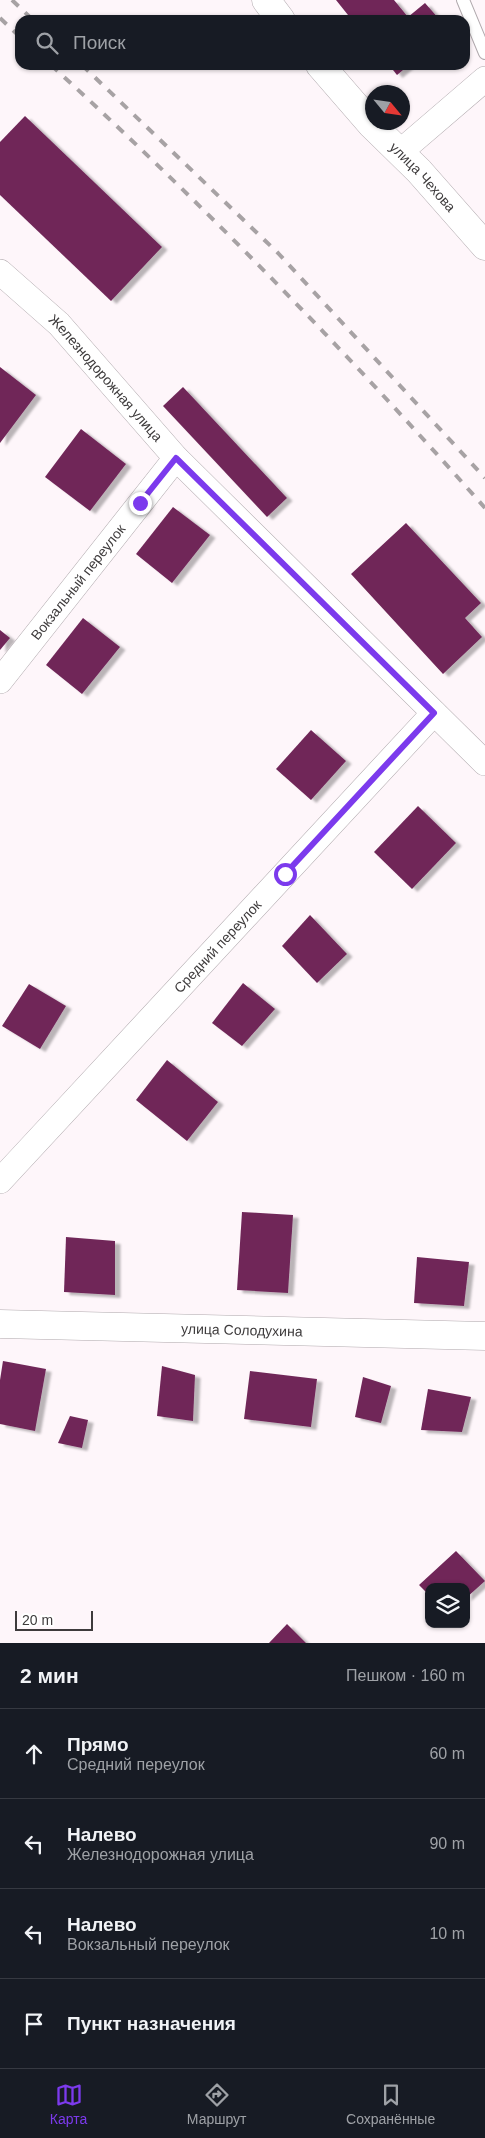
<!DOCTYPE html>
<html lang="ru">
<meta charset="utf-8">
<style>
body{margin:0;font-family:Arial,sans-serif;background:#242831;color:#f1f3f6}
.controls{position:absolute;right:15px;bottom:15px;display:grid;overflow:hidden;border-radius:10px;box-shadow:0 1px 4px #0004}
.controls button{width:45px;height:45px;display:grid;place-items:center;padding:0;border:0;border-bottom:1px solid #363941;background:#171b24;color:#f1f3f6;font:25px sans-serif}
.compass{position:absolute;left:365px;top:85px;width:45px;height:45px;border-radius:50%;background:#171b24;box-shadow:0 1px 4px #0004;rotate:119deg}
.scale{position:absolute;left:15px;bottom:12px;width:78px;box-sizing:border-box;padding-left:5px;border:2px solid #3e3b3c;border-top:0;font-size:14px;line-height:18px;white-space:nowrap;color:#3e3b3c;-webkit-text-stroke:4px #fff;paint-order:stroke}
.stop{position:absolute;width:15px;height:15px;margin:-11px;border:4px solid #7c3aed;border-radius:50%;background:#fff}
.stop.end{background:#7c3aed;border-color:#fff;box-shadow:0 1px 5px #0008}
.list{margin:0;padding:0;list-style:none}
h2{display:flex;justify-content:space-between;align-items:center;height:65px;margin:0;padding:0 20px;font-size:21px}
h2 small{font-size:16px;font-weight:400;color:#9ea1a6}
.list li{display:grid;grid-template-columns:32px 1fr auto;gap:15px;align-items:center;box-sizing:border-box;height:90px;padding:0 20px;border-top:1px solid #363941}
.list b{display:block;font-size:19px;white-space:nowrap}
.list p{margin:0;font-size:16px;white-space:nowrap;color:#9ea1a6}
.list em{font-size:16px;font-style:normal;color:#9ea1a6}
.icon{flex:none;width:28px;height:28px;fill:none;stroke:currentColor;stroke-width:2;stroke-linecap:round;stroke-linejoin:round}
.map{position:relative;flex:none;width:485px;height:1643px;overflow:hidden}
.search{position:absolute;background:#171b24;box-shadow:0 1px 4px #0004;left:15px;right:15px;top:15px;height:55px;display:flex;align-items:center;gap:12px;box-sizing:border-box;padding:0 18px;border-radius:15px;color:#9ea1a6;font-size:19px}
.sheet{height:425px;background:#171b24}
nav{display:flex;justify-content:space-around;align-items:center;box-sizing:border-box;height:70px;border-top:1px solid #363941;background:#171b24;font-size:14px;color:#9ea1a6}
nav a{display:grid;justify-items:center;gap:2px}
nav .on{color:#7c3aed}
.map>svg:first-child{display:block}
</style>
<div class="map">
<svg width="485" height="1643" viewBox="0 0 485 1643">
<defs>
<filter id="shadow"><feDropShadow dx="5.5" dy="3" stdDeviation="1" flood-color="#0004"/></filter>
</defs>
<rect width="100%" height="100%" fill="#fef6fa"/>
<g fill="#702859" filter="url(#shadow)">
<polygon points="336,0 394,0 408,17 425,3 440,20 352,20"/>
<polygon points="389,65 409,65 397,75"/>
<polygon points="25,116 162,247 111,301 0,195 0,142"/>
<polygon points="0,367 36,395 0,443"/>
<polygon points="183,387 287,498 267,517 163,406"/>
<polygon points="81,429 126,464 90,511 45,477"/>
<polygon points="173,507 210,535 172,583 136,554"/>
<polygon points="406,523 481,603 465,618 482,637 443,674 351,574"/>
<polygon points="83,618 120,647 82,694 46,665"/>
<polygon points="0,630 10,638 0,650"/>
<polygon points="311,730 346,761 311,800 276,769"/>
<polygon points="418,806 456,843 412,889 374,852"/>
<polygon points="310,915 347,954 317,983 282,946"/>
<polygon points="243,983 275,1009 242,1046 212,1023"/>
<polygon points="29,984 66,1006 40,1049 2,1026"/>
<polygon points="167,1060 218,1102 187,1141 136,1100"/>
<polygon points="242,1212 293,1215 288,1293 237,1290"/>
<polygon points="66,1237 115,1241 115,1295 64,1292"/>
<polygon points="417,1257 469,1262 464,1306 414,1303"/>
<polygon points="3,1361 46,1369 35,1431 0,1424 0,1380"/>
<polygon points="162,1366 195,1375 193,1421 157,1416"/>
<polygon points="250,1371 317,1379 311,1427 244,1419"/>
<polygon points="363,1377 391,1386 381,1423 355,1417"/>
<polygon points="428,1389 471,1397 462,1432 421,1430"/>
<polygon points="70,1416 88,1420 82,1448 58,1443"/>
<polygon points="456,1551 485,1581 466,1598 466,1587 429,1587 429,1595 419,1585"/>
<polygon points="287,1624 306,1643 269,1643"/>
</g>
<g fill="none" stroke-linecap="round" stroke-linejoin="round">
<defs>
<polyline id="service" points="463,0 485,53"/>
<g id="minor">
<polyline points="400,152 485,79"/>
<path id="s1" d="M0,272l59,52 117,134 309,305"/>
<path id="s2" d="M0,681l176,-223"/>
<path id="s3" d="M0,1181l434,-468"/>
</g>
<g id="tertiary">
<polyline points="266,0 281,20"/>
<path id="s4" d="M320,65l52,60 47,46 66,75"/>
<path id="s5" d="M0,1324l485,12"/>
</g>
</defs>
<use href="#service" stroke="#b0a9ad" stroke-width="14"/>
<use href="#minor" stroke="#b0a9ad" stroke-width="26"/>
<use href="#tertiary" stroke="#b0a9ad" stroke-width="29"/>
<use href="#service" stroke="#fff" stroke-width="12"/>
<use href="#minor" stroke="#fff" stroke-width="25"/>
<use href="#tertiary" stroke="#fff" stroke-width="28"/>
<g stroke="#a7a2a4" stroke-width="4" stroke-dasharray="9 9" stroke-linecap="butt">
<polyline points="12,0 33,20"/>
<polyline points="0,18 20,37"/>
<path d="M51,65c153,140 297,288 434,443"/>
<polyline points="82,65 278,253 485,478"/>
</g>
</g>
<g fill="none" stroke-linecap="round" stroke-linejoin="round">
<polyline stroke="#7c3aed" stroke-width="6" points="140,503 176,458 434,713 285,874"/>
</g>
<g text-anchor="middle" stroke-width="5" stroke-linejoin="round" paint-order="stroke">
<g font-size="14" fill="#3e3b3c" stroke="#fff">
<text dy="5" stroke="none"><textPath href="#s4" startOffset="152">улица Чехова</textPath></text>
<text dy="5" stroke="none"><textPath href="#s1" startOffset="150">Железнодорожная улица</textPath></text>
<text dy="5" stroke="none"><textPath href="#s2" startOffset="126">Вокзальный переулок</textPath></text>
<text dy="5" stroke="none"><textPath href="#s3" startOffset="320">Средний переулок</textPath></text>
<text dy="5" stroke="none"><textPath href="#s5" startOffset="242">улица Солодухина</textPath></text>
</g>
</g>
</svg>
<div class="controls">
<button><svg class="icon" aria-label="layers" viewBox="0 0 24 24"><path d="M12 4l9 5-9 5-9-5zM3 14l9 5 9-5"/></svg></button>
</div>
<svg class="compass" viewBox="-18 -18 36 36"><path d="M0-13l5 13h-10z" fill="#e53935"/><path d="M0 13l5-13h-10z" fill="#9ea1a6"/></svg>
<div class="scale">20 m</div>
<div class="stop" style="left:285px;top:874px"></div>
<div class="stop end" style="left:140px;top:503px"></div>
<div class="search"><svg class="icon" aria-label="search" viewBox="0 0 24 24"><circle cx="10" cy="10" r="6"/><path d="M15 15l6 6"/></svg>Поиск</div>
</div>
<section class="sheet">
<h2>2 мин<small>Пешком · 160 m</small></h2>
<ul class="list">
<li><svg class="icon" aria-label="ahead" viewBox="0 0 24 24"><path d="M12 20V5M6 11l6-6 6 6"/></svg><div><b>Прямо</b><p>Средний переулок</p></div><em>60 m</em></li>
<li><svg class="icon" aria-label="left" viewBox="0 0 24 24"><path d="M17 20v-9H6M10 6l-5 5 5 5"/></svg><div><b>Налево</b><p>Железнодорожная улица</p></div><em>90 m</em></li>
<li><svg class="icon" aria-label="left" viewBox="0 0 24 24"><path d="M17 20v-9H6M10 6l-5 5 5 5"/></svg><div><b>Налево</b><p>Вокзальный переулок</p></div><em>10 m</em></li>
<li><svg class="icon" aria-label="arrive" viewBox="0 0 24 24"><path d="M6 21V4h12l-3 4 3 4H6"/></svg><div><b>Пункт назначения</b></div></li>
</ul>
</section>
<nav>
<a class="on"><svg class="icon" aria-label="map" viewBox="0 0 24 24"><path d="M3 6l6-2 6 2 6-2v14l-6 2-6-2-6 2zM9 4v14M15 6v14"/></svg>Карта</a>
<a><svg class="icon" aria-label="directions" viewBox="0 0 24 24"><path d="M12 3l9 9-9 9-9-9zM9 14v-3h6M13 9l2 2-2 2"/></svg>Маршрут</a>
<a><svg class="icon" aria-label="saved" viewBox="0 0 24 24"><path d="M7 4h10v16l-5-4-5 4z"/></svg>Сохранённые</a>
</nav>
